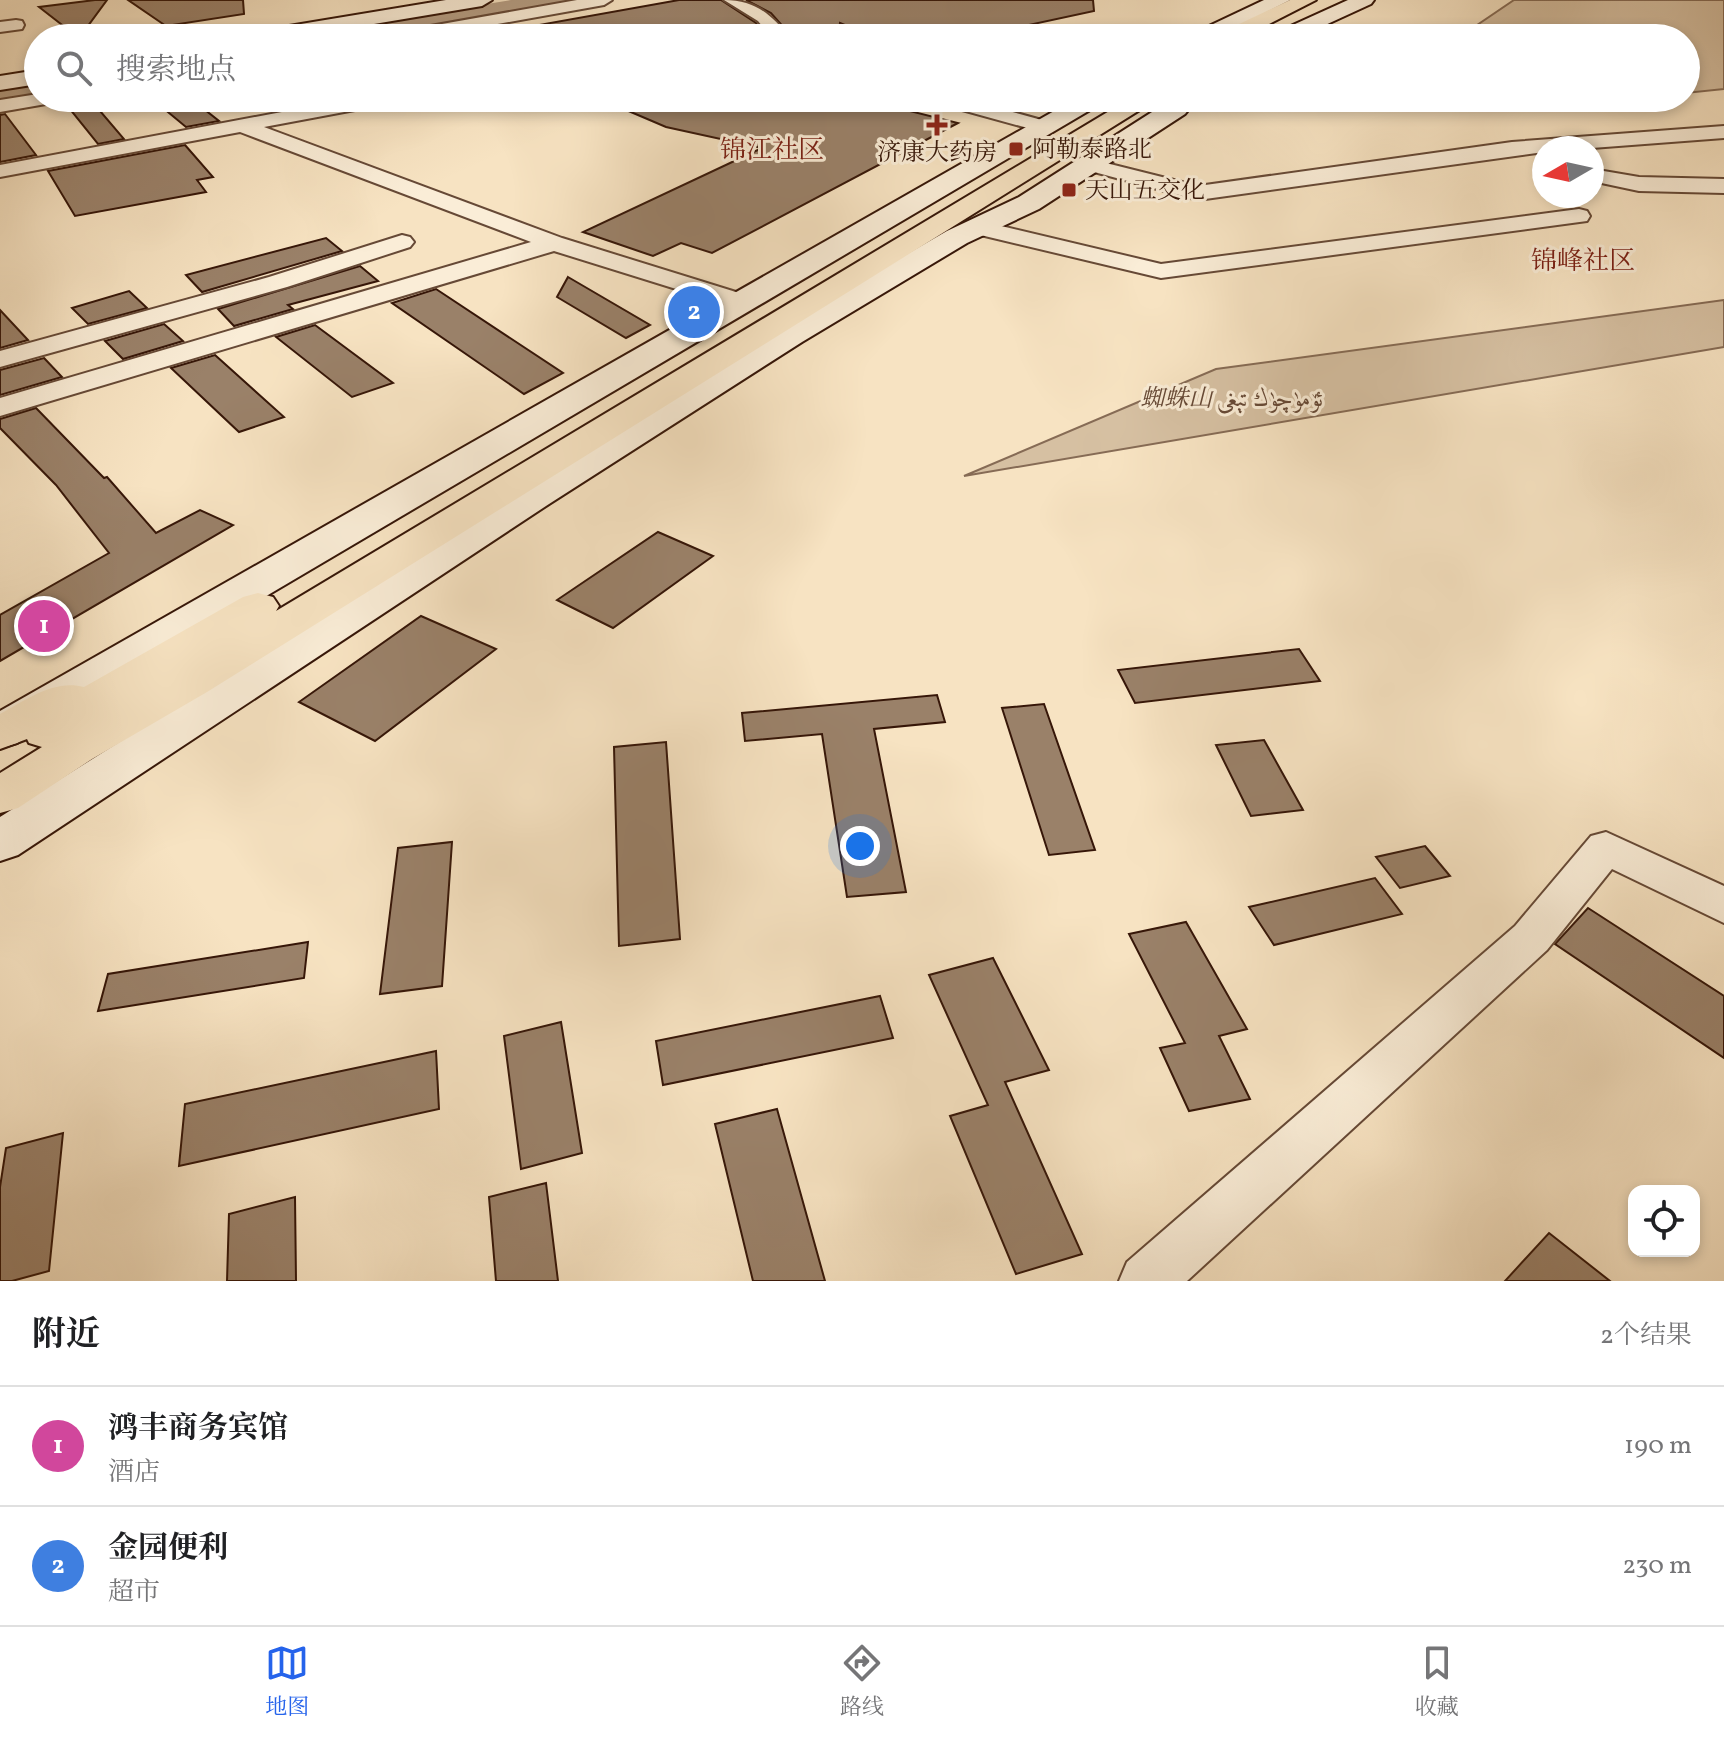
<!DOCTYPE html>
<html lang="zh">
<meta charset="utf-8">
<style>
body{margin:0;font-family:Vollkorn,Amiri,"Noto Serif SC",serif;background:#f2f2f2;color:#202124}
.controls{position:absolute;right:24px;bottom:24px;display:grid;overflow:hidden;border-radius:16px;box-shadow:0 4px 12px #0003}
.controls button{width:72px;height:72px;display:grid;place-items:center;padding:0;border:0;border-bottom:2px solid #e0e0e0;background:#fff;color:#202124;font:40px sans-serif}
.compass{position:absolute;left:1532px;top:136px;width:72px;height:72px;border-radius:50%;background:#fff;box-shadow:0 4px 12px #0003;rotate:261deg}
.you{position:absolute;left:860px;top:846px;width:28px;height:28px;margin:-20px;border:6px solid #fff;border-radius:50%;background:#1a73e8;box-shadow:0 0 0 12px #1a73e833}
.badge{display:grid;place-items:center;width:52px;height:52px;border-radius:50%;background:#2563eb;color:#fff;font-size:26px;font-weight:700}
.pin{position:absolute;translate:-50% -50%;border:4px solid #fff;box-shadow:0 2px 8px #0006}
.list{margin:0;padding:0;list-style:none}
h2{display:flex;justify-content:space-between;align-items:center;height:104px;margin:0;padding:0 32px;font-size:34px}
h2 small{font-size:26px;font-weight:400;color:#757577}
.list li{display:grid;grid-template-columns:52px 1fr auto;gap:24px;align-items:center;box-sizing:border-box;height:120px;padding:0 32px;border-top:2px solid #e0e0e0}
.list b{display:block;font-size:30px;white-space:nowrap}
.list p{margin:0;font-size:26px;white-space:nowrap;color:#757577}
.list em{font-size:26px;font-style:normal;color:#757577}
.icon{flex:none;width:44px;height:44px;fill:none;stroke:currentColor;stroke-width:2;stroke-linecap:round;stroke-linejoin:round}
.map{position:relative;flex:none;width:1724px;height:1281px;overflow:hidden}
.search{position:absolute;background:#fff;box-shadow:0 4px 12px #0003;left:24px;right:24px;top:24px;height:88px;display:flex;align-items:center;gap:20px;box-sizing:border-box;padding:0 28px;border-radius:44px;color:#757577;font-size:30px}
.sheet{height:344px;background:#fff}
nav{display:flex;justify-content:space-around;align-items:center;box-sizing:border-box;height:112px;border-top:2px solid #e0e0e0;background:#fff;font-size:22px;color:#757577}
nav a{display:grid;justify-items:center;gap:4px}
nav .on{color:#2563eb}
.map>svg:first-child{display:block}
</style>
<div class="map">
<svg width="1724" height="1281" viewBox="0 0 1724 1281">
<rect width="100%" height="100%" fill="#f7e3c2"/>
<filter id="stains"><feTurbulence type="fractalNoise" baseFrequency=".0025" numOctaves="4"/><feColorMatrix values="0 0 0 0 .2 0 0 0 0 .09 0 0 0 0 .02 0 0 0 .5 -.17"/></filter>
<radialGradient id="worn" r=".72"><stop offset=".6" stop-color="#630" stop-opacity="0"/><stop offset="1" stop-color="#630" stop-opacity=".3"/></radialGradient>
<g fill="#d6c0a2" stroke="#866b55" stroke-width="2">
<polygon points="1514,0 1724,0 1724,89 1686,93 1686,38 1458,38"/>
<polygon points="1724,300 1724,347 964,476 1216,369"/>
</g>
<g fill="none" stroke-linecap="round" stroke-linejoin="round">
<g fill="#b59d83" fill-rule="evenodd">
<polygon points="511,0 568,0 565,5 556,7 374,38 314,38 318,32 327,30"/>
<polygon points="38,78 38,96 0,103 0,85"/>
</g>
</g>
<g fill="#9a8169" stroke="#361608" stroke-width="2">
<polygon points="95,0 107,0 79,38 39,7"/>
<polygon points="128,0 243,0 244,14 166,26"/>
<polygon points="679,0 721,0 756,23 768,38 540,38 539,25"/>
<polygon points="746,0 1093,0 1094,11 968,38 876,38 840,23 838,38 793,38 771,13"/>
<polygon points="82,98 89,98 124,139 98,144 69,108"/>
<polygon points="151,98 190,98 219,121 186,127"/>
<polygon points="598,98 858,98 958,123 712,253 681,243 653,256 583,232 762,148 666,127"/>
<polygon points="5,114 36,155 0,162 0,115"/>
<polygon points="185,145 213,177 197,180 206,192 75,216 48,171"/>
<polygon points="326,238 342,251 202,292 186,275"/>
<polygon points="360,266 378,281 288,305 293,309 234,326 218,309"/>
<polygon points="568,277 650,325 626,338 557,297"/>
<polygon points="436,289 563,373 524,394 392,303"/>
<polygon points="129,291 147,308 88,324 72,308"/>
<polygon points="0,310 28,340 0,348"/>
<polygon points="164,324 183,341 123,359 105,341"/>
<polygon points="315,325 393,383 352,397 276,337"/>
<polygon points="215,355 284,417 239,432 171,368"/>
<polygon points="44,358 62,377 0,395 0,370"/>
<polygon points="36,408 104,478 107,477 156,533 200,510 233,525 0,661 0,615 109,553 56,485 0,428 0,419"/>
<polygon points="658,532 713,556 613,628 557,600"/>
<polygon points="421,616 496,649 375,741 299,702"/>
<polygon points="1299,649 1320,681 1135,703 1118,670"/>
<polygon points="937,695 945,722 874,729 906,892 847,897 822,734 745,741 742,713"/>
<polygon points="1044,704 1095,850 1049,855 1002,708"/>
<polygon points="1264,740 1303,810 1251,816 1216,745"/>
<polygon points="666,742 680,939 619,946 614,747"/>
<polygon points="452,842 442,986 380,994 398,848"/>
<polygon points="1425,846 1450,876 1400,888 1376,857"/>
<polygon points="1375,878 1402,914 1274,945 1249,907"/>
<polygon points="1588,908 1724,996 1724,1058 1555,944"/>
<polygon points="1186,922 1247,1029 1219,1036 1250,1099 1189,1111 1160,1048 1185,1043 1129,934"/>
<polygon points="308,942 304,978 98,1011 108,974"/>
<polygon points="993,958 1049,1070 1005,1082 1082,1254 1016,1274 950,1116 988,1105 929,975"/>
<polygon points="880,996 893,1038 663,1085 656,1041"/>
<polygon points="561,1022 582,1153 521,1169 504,1036"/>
<polygon points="436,1051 439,1109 179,1166 185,1104"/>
<polygon points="777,1109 825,1281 753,1281 715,1124"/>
<polygon points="63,1133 49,1271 12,1281 0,1281 0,1187 6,1148"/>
<polygon points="546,1183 558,1281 496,1281 489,1197"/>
<polygon points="295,1197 296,1281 227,1281 229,1214"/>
<polygon points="1549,1233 1610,1281 1505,1281"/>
</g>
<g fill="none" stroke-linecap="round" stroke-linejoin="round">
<defs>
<g id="minor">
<polygon points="577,0 612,0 604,5 420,38 382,38 391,33"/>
<path d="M724,0c31,0 47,14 66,38h-18l-14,-17z"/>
<polygon points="16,20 22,21 24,25 22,29 0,32 0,22"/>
<polygon points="38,94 38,98 56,98 46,104 0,112 0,100"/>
<polygon points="356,98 397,98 387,104 264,127 562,238 752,297 756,302 752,307 734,307 554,251 0,416 0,398 531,242 240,132 0,177 0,165"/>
<polygon points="930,98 962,98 1049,122 1052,126 1042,132 933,102"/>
<polygon points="1724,126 1724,138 1592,148 1544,148 1544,152 1198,200 1083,169 1079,165 1090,159 1198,186 1512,142"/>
<polygon points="1592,169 1639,177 1724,179 1724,193 1639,191 1592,181"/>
<polygon points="1579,209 1587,211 1590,216 1587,221 1161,278 968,232 964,227 968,222 976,220 1161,264"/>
<polygon points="402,235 410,237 414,242 410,247 287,287 0,367 0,351 269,277"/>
<polygon points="1606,832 1724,886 1724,923 1612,869 1547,950 1187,1281 1119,1281 1127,1262 1515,926 1591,836"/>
</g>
<g id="secondary">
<polygon points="446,0 492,0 482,6 290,38 242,38 252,32"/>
<polygon points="1264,0 1290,0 1216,38 1189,38 1192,34"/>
<polygon points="1348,0 1374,0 1371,4 1297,38 1270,38 1273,34"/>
<polygon points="38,70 38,84 0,90 0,76"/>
<polygon points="1077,98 1106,98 1102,103 17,743 0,748 0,711"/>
<polygon points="1174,98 1198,98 1185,114 1039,209 967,243 802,342 549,504 18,855 0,861 0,817 780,328 947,231 1019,197"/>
</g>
<g id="trunk">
<polygon points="1290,0 1316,0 1242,38 1215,38 1218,34"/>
<path d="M1131,98h28l-952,594 -115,67 -74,49 -18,5v-40l42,-26 -13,-4 -2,-4 -27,10v-35c26,-14 54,-35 84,-27l159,-90 15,-4 15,4 6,9 -3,5z"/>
</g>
</defs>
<use href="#minor" stroke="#664936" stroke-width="4"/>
<use href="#secondary" stroke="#361608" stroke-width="4"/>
<use href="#trunk" stroke="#361608" stroke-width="4"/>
<use href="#minor" fill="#faedd7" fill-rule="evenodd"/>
<use href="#secondary" fill="#faedd7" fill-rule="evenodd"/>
<use href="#trunk" fill="#f7e3c2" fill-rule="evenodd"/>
</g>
<g fill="#8f2418" stroke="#faedd7" stroke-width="3">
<path d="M933 113h8v8h8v8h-8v8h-8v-8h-8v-8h8z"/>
<rect x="1008" y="141" width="16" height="16" rx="4"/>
<rect x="1061" y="182" width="16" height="16" rx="4"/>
</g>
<g text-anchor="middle" stroke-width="6" stroke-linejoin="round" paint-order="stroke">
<g font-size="24" fill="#361608" stroke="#faedd7" text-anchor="start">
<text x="1032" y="157">阿勒泰路北</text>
<text x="937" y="160" text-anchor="middle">济康大药房</text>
<text x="1085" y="198">天山五交化</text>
</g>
<g font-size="24" font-style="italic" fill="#664936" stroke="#faedd7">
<text x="1232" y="406">蜘蛛山 ئۆمۈچۈك تېغى</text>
</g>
<g font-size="26" fill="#7a1f14" stroke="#faedd7">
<text x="772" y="158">锦江社区</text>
<text x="1583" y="269">锦峰社区</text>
</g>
</g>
<rect width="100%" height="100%" filter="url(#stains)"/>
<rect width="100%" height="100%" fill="url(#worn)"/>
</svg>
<div class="controls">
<button><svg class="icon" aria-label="locate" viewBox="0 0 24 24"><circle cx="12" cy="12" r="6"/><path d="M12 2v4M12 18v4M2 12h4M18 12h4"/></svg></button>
</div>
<svg class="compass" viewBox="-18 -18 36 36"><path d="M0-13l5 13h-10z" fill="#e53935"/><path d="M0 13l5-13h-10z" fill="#757577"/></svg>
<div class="you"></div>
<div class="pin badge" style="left:44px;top:626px;background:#d1479c">1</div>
<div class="pin badge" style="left:694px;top:312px;background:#3f7fe0">2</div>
<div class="search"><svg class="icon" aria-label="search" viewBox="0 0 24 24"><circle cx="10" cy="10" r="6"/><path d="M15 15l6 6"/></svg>搜索地点</div>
</div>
<section class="sheet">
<h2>附近<small>2个结果</small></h2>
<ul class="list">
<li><span class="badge" style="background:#d1479c">1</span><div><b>鸿丰商务宾馆</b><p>酒店</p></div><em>190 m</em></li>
<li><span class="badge" style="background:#3f7fe0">2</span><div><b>金园便利</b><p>超市</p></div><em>230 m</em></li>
</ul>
</section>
<nav>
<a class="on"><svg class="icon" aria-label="map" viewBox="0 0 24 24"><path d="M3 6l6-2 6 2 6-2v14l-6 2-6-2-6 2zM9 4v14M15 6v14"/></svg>地图</a>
<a><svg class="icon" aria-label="directions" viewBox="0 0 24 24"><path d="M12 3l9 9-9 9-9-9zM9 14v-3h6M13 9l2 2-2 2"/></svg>路线</a>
<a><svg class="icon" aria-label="saved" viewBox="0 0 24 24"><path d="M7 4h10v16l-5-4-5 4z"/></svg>收藏</a>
</nav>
